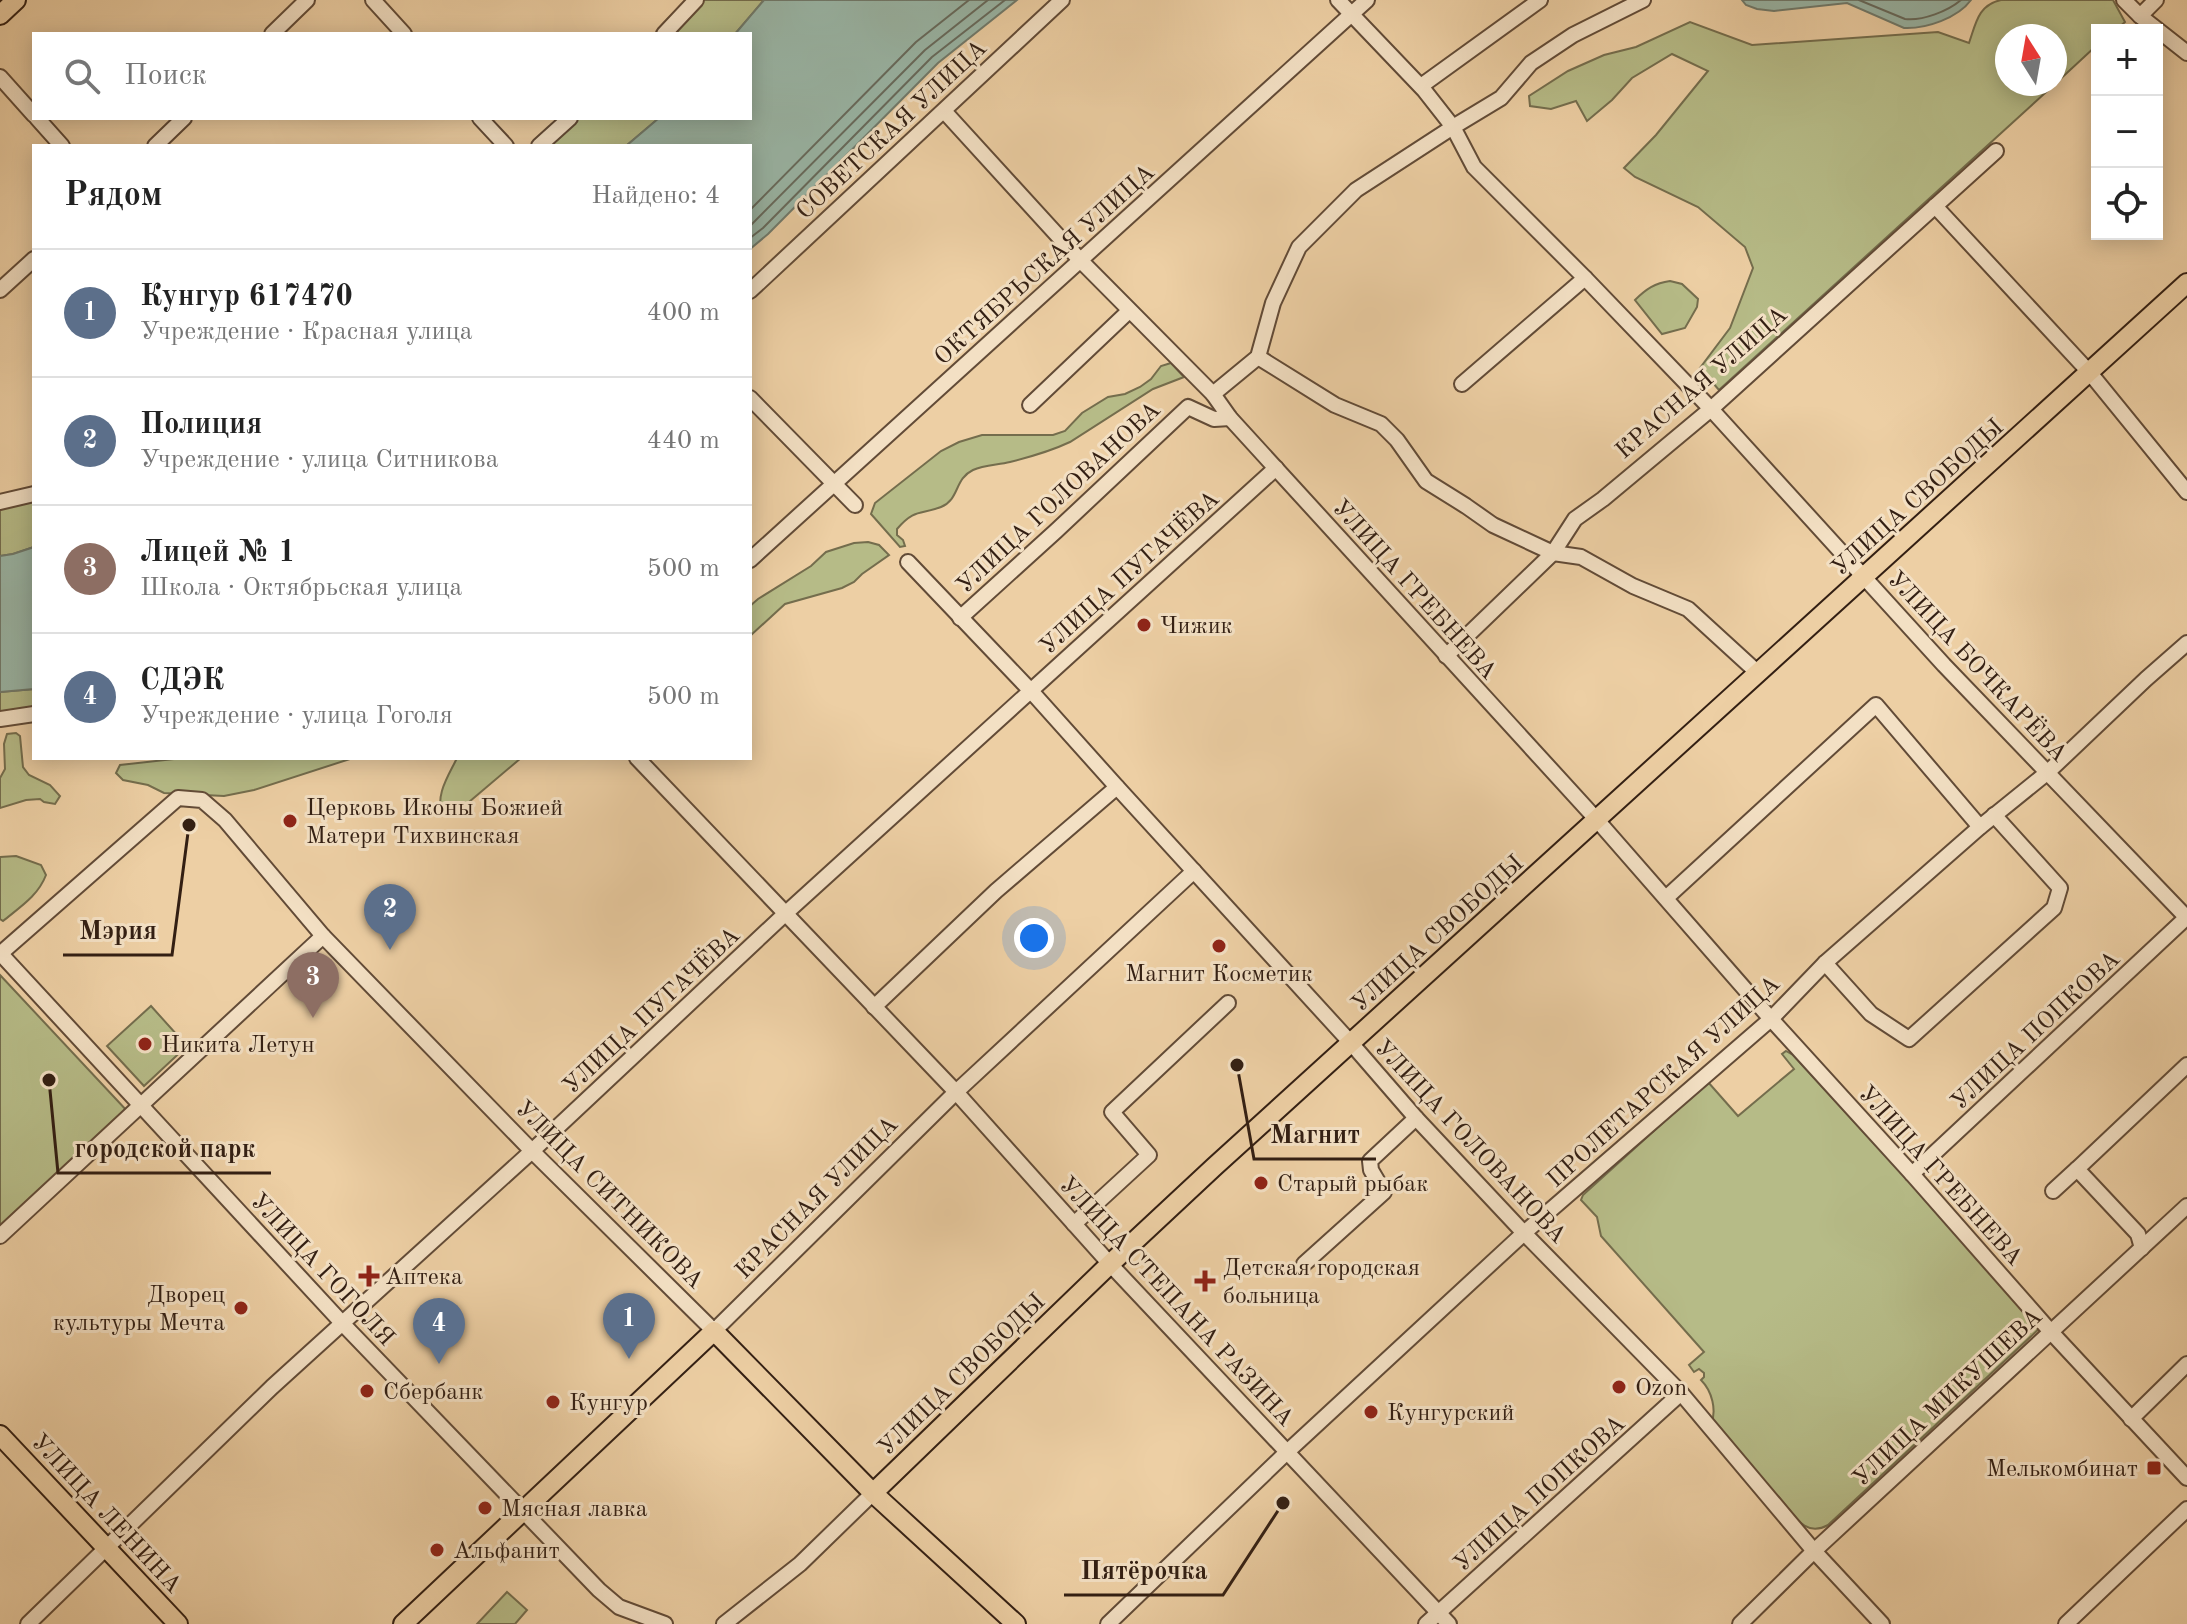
<!DOCTYPE html>
<html lang="ru">
<meta charset="utf-8">
<style>
body{margin:0;font-family:"Old Standard TT",serif;background:#f2f2f2;color:#222}
.controls{position:absolute;right:24px;top:24px;display:grid;overflow:hidden;border-radius:0px;box-shadow:0 4px 20px #0003}
.controls button{width:72px;height:72px;display:grid;place-items:center;padding:0;border:0;border-bottom:2px solid #e0e0e0;background:#fff;color:#222;font:40px sans-serif}
.compass{position:absolute;left:1995px;top:24px;width:72px;height:72px;border-radius:50%;background:#fff;box-shadow:0 4px 20px #0003;rotate:349deg}
.you{position:absolute;left:1034px;top:938px;width:28px;height:28px;margin:-20px;border:6px solid #fff;border-radius:50%;background:#1a73e8;box-shadow:0 0 0 12px #1a73e833}
.badge{display:grid;place-items:center;width:52px;height:52px;border-radius:50%;background:#8f2418;color:#fff;font-size:26px;font-weight:700}
.pin{position:absolute;translate:-50% -66px;filter:drop-shadow(0 2px 4px #0008)}
.pin::after{content:'';position:absolute;top:42px;width:28px;height:24px;background:inherit;clip-path:polygon(0 0,100% 0,50% 100%)}
.list{margin:0;padding:0;list-style:none}
h2{display:flex;justify-content:space-between;align-items:center;height:104px;margin:0;padding:0 32px;font-size:34px}
h2 small{font-size:26px;font-weight:400;color:#767676}
.list li{display:grid;grid-template-columns:52px 1fr auto;gap:24px;align-items:center;box-sizing:border-box;height:128px;padding:0 32px;border-top:2px solid #e0e0e0}
.list b{display:block;font-size:30px;white-space:nowrap}
.list p{margin:0;font-size:26px;white-space:nowrap;color:#767676}
.list em{font-size:26px;font-style:normal;color:#767676}
.icon{flex:none;width:44px;height:44px;fill:none;stroke:currentColor;stroke-width:2;stroke-linecap:round;stroke-linejoin:round}
.map{position:relative;flex:none;width:2187px;height:1624px;overflow:hidden}
.search{position:absolute;background:#fff;box-shadow:0 4px 20px #0003;left:32px;top:32px;width:720px;height:88px;display:flex;align-items:center;gap:20px;box-sizing:border-box;padding:0 28px;border-radius:0px;color:#767676;font-size:30px}
.panel{position:absolute;background:#fff;box-shadow:0 4px 20px #0003;left:32px;top:144px;width:720px;height:616px;border-radius:0px}
.map>svg:first-child{display:block}
</style>
<div class="map">
<svg width="2187" height="1624" viewBox="0 0 2187 1624">
<rect width="100%" height="100%" fill="#edcfa4"/>
<filter id="stains"><feTurbulence type="fractalNoise" baseFrequency=".0025" numOctaves="4"/><feColorMatrix values="0 0 0 0 .2 0 0 0 0 .09 0 0 0 0 .02 0 0 0 .5 -.17"/></filter>
<radialGradient id="worn" r=".72"><stop offset=".6" stop-color="#630" stop-opacity="0"/><stop offset="1" stop-color="#630" stop-opacity=".3"/></radialGradient>
<g fill="#b6bb87" stroke="#746d4d" stroke-width="2">
<polygon points="697,0 764,0 735,34 664,34"/>
<path d="M2001,0h112l12,22 -9,8h-19v15l-42,39v-48h-48v48h48l-336,306 -19,-22 30,-40 23,-60 -8,-21 -47,-40 -63,-30 -11,-9 32,-33 52,-64 -36,-17 -40,24 -20,22 -25,21 -11,-20 -25,8 -21,-3 -1,-10 39,-25 36,-16 32,-8 54,-25 62,23 186,-13 31,11c7,-20 9,-38 32,-43z"/>
<polygon points="575,118 659,118 626,146 544,146"/>
<path d="M1670,281l12,3 16,15 -1,8 -12,21 -23,6 -27,-34c11,-11 20,-17 35,-19z"/>
<path d="M1171,363l13,14 -31,12 -83,53c-19,9 -40,15 -60,20 -12,3 -26,3 -37,8 -19,9 -13,29 -32,37 -20,8 -26,1 -44,22v6l6,5 2,6 -5,1 -29,-33 4,-11 66,-52 18,-9 23,-7h71l12,-4 17,-18 26,-16 17,-3 15,-7 11,-8 10,-13z"/>
<polygon points="34,499 34,547 13,554 0,556 0,508"/>
<polygon points="868,542 879,545 889,555 862,574 854,582 842,588 785,604 750,636 750,606 758,599 811,566 826,552 854,543"/>
<polygon points="34,689 34,710 0,714 0,692"/>
<polygon points="16,733 20,736 23,767 29,775 50,785 60,796 55,804 44,802 40,799 26,800 0,808 0,778 5,769 4,744 7,734"/>
<polygon points="183,758 353,758 254,790 224,796 164,793 148,785 123,780 116,773 120,765"/>
<path d="M457,758h64l-65,55 -13,2c-9,-19 6,-40 14,-57z"/>
<path d="M16,856l25,9 5,10c-8,21 -26,32 -43,46l-3,-2v-62z"/>
<polygon points="0,975 129,1113 0,1232"/>
<polygon points="151,1006 187,1046 144,1086 107,1046"/>
<path d="M1786,1051l7,4 122,133 33,33 92,107 -212,197c-29,16 -38,-23 -59,-37l-58,-63c6,-15 1,-34 -10,-45l3,-3v-4l-5,-4 -5,3 -5,-7 15,-13 -103,-116 -4,-19 -16,-17 2,-5 125,-113 30,34 56,-47 -12,-15z"/>
<polygon points="507,1592 527,1610 515,1624 477,1624"/>
</g>
<g fill="#99b6a7" stroke="#707a6c" stroke-width="2">
<polygon points="764,0 1017,0 938,63 768,234 750,249 750,146 626,146 659,118 750,118 750,34 735,34"/>
<path d="M1742,0h229c-13,18 -45,29 -67,28l-57,-25 -73,8 -17,-2 -11,-4z"/>
<polygon points="34,547 34,689 0,692 0,556 13,554"/>
</g>
<g fill="none" stroke-linecap="round" stroke-linejoin="round">
<g stroke="#666a5d" stroke-width="2">
<path d="M1859,0l46,19c18,2 43,-8 56,-19"/>
<polyline points="750,210 916,42 969,0"/>
<polyline points="750,226 925,50 988,0"/>
<polyline points="750,238 763,228 932,57 1005,0"/>
</g>
<defs>
<g id="minor">
<polyline points="373,0 404,34"/>
<polyline points="1338,0 1424,90 1453,127 1474,167 1585,278 1711,409 1944,665 2187,918"/>
<polyline points="2124,0 2140,16 2187,53"/>
<polyline points="2140,16 2156,0"/>
<polyline points="272,34 307,0"/>
<polyline points="664,34 696,0"/>
<polyline points="0,77 34,115"/>
<polyline points="1421,86 1540,0"/>
<polyline points="944,111 1080,260 1213,394 1230,418 1597,820 1771,1019 1912,1174 2051,1332 2187,1478"/>
<polyline points="37,118 62,146"/>
<polyline points="480,118 506,146"/>
<polyline points="155,146 184,118"/>
<polyline points="539,146 570,118"/>
<polyline points="1935,206 2090,373 2187,492"/>
<polyline points="0,290 34,259"/>
<polyline points="750,291 1062,0"/>
<polyline points="1258,357 1335,405 1381,424 1397,440 1426,481 1466,506 1493,525 1553,553 1581,557 1633,586 1688,609 1758,673"/>
<polyline points="1462,384 1585,278"/>
<polyline points="1213,394 1258,357 1273,303 1299,247 1356,190 1453,127 1501,98 1531,63 1573,35 1643,0"/>
<polyline points="750,398 855,505"/>
<polyline points="1030,405 1129,311"/>
<polyline points="0,502 34,494"/>
<polyline points="750,560 1367,0"/>
<polyline points="908,562 1031,691 1117,787 1351,1043 1416,1118 1524,1233 1681,1393 1814,1551 1882,1624"/>
<polyline points="960,618 1056,531 1188,407 1214,419 1230,418"/>
<polyline points="1446,656 1553,553 1575,519 1603,499 1711,409 1996,151"/>
<polyline points="0,719 34,714"/>
<polyline points="637,758 956,1092 1110,1264 1449,1624"/>
<polyline points="1666,898 1876,705 1980,827"/>
<polyline points="0,953 343,1324 599,1590 619,1607 665,1624"/>
<polyline points="0,954 178,798 202,800 225,820 323,936 532,1151 714,1331 956,1092 1194,871"/>
<polyline points="1825,963 1871,1014 1909,1039 2054,908 2060,888 1994,815"/>
<polyline points="874,1007 996,891 1117,787"/>
<polyline points="1912,1174 2187,917"/>
<polyline points="2053,1191 2077,1169"/>
<polyline points="1074,1224 1149,1155 1112,1112 1228,1003"/>
<polyline points="0,1236 323,936"/>
<polyline points="2142,1248 2138,1234 2077,1169 2187,1065"/>
<polyline points="1304,1264 1384,1192 1371,1170 1370,1161 1416,1118"/>
<polyline points="2131,1419 2187,1364"/>
<polyline points="28,1624 272,1387 532,1151 786,913 1276,468"/>
<polyline points="724,1624 800,1564 873,1493"/>
<polyline points="1108,1624 1286,1453 1524,1233 1771,1019 1825,963 1980,827 2048,772 2146,679 2187,643"/>
<polyline points="1426,1624 1681,1393"/>
<polyline points="1740,1624 1814,1551 2187,1206"/>
<polyline points="2066,1624 2187,1509"/>
</g>
<g id="major">
<polyline points="0,15 16,0"/>
<polyline points="0,1435 178,1624"/>
<polyline points="873,1493 1110,1264 1214,1167 2187,283"/>
<polyline points="403,1624 714,1331 873,1493 1016,1624"/>
</g>
</defs>
<use href="#minor" stroke="#624b37" stroke-width="18"/>
<use href="#major" stroke="#331f13" stroke-width="22"/>
<use href="#minor" stroke="#f3e0c4" stroke-width="14"/>
<use href="#major" stroke="#edcfa4" stroke-width="18"/>
</g>
<g fill="#8f2418" stroke="#f3e0c4" stroke-width="3">
<circle cx="1144" cy="625" r="8"/>
<circle cx="290" cy="821" r="8"/>
<circle cx="1219" cy="946" r="8"/>
<circle cx="145" cy="1044" r="8"/>
<circle cx="1261" cy="1183" r="8"/>
<path d="M365 1264h8v8h8v8h-8v8h-8v-8h-8v-8h8z"/>
<path d="M1201 1269h8v8h8v8h-8v8h-8v-8h-8v-8h8z"/>
<circle cx="241" cy="1308" r="8"/>
<circle cx="1619" cy="1387" r="8"/>
<circle cx="367" cy="1391" r="8"/>
<circle cx="553" cy="1402" r="8"/>
<circle cx="1371" cy="1412" r="8"/>
<rect x="2146" y="1460" width="16" height="16" rx="4"/>
<circle cx="485" cy="1508" r="8"/>
<circle cx="437" cy="1550" r="8"/>
</g>
<g text-anchor="middle" stroke-width="6" stroke-linejoin="round" paint-order="stroke">
<g font-size="24" fill="#331f13" stroke="#f3e0c4">
<text transform="translate(891 129) rotate(-43)" y="8">СОВЕТСКАЯ УЛИЦА</text>
<text transform="translate(1044 264) rotate(-42)" y="8">ОКТЯБРЬСКАЯ УЛИЦА</text>
<text transform="translate(1701 382) rotate(-41)" y="8">КРАСНАЯ УЛИЦА</text>
<text transform="translate(1058 497) rotate(-43)" y="8">УЛИЦА ГОЛОВАНОВА</text>
<text transform="translate(1917 497) rotate(-42)" y="8">УЛИЦА СВОБОДЫ</text>
<text transform="translate(1129 572) rotate(-42)" y="8">УЛИЦА ПУГАЧЁВА</text>
<text transform="translate(1415 589) rotate(48)" y="8">УЛИЦА ГРЕБНЕВА</text>
<text transform="translate(1978 666) rotate(47)" y="8">УЛИЦА БОЧКАРЁВА</text>
<text transform="translate(1437 933) rotate(-42)" y="8">УЛИЦА СВОБОДЫ</text>
<text transform="translate(651 1010) rotate(-43)" y="8">УЛИЦА ПУГАЧЁВА</text>
<text transform="translate(2035 1030) rotate(-43)" y="8">УЛИЦА ПОПКОВА</text>
<text transform="translate(1663 1081) rotate(-42)" y="8">ПРОЛЕТАРСКАЯ УЛИЦА</text>
<text transform="translate(1471 1141) rotate(47)" y="8">УЛИЦА ГОЛОВАНОВА</text>
<text transform="translate(1941 1175) rotate(48)" y="8">УЛИЦА ГРЕБНЕВА</text>
<text transform="translate(610 1194) rotate(45)" y="8">УЛИЦА СИТНИКОВА</text>
<text transform="translate(816 1197) rotate(-45)" y="8">КРАСНАЯ УЛИЦА</text>
<text transform="translate(323 1269) rotate(47)" y="8">УЛИЦА ГОГОЛЯ</text>
<text transform="translate(1177 1301) rotate(47)" y="8">УЛИЦА СТЕПАНА РАЗИНА</text>
<text transform="translate(961 1374) rotate(-44)" y="8">УЛИЦА СВОБОДЫ</text>
<text transform="translate(1947 1397) rotate(-43)" y="8">УЛИЦА МИКУШЕВА</text>
<text transform="translate(1539 1493) rotate(-42)" y="8">УЛИЦА ПОПКОВА</text>
<text transform="translate(107 1513) rotate(47)" y="8">УЛИЦА ЛЕНИНА</text>
</g>
<g font-size="24" fill="#331f13" stroke="#f3e0c4" text-anchor="start">
<text x="1160" y="633">Чижик</text>
<text x="306" y="815">Церковь Иконы Божией<tspan x="306" dy="28">Матери Тихвинская</tspan></text>
<text x="1219" y="981" text-anchor="middle">Магнит Косметик</text>
<text x="161" y="1052">Никита Летун</text>
<text x="1277" y="1191">Старый рыбак</text>
<text x="1223" y="1275">Детская городская<tspan x="1223" dy="28">больница</tspan></text>
<text x="385" y="1284">Аптека</text>
<text x="225" y="1302" text-anchor="end">Дворец<tspan x="225" dy="28">культуры Мечта</tspan></text>
<text x="1635" y="1395">Ozon</text>
<text x="383" y="1399">Сбербанк</text>
<text x="569" y="1410">Кунгур</text>
<text x="1387" y="1420">Кунгурский</text>
<text x="2138" y="1476" text-anchor="end">Мелькомбинат</text>
<text x="501" y="1516">Мясная лавка</text>
<text x="453" y="1558">Альфанит</text>
</g>
</g>
<path fill="none" stroke="#331f13" stroke-width="3" d="M189 825L172 955H63M1237 1065L1254 1159H1376M49 1080L58 1173H271M1283 1503L1223 1595H1064"/>
<g fill="#331f13" stroke="#f3e0c4" stroke-width="3">
<circle cx="189" cy="825" r="8"/>
<circle cx="1237" cy="1065" r="8"/>
<circle cx="49" cy="1080" r="8"/>
<circle cx="1283" cy="1503" r="8"/>
</g>
<g font-size="26" text-anchor="middle" font-weight="bold" fill="#331f13" stroke="#f3e0c4" stroke-width="6" stroke-linejoin="round" paint-order="stroke">
<text x="118" y="939">Мэрия</text>
<text x="1315" y="1143">Магнит</text>
<text x="165" y="1157">городской парк</text>
<text x="1144" y="1579">Пятёрочка</text>
</g>
<rect width="100%" height="100%" filter="url(#stains)"/>
<rect width="100%" height="100%" fill="url(#worn)"/>
</svg>
<div class="controls">
<button>+</button>
<button>−</button>
<button><svg class="icon" aria-label="locate" viewBox="0 0 24 24"><circle cx="12" cy="12" r="6"/><path d="M12 2v4M12 18v4M2 12h4M18 12h4"/></svg></button>
</div>
<svg class="compass" viewBox="-18 -18 36 36"><path d="M0-13l5 13h-10z" fill="#e53935"/><path d="M0 13l5-13h-10z" fill="#767676"/></svg>
<div class="you"></div>
<div class="pin badge" style="left:629px;top:1359px;background:#5c6f8a">1</div>
<div class="pin badge" style="left:390px;top:950px;background:#5c6f8a">2</div>
<div class="pin badge" style="left:313px;top:1018px;background:#8d6e63">3</div>
<div class="pin badge" style="left:439px;top:1364px;background:#5c6f8a">4</div>
<div class="search"><svg class="icon" aria-label="search" viewBox="0 0 24 24"><circle cx="10" cy="10" r="6"/><path d="M15 15l6 6"/></svg>Поиск</div>
<section class="panel">
<h2>Рядом<small>Найдено: 4</small></h2>
<ul class="list">
<li><span class="badge" style="background:#5c6f8a">1</span><div><b>Кунгур 617470</b><p>Учреждение · Красная улица</p></div><em>400 m</em></li>
<li><span class="badge" style="background:#5c6f8a">2</span><div><b>Полиция</b><p>Учреждение · улица Ситникова</p></div><em>440 m</em></li>
<li><span class="badge" style="background:#8d6e63">3</span><div><b>Лицей № 1</b><p>Школа · Октябрьская улица</p></div><em>500 m</em></li>
<li><span class="badge" style="background:#5c6f8a">4</span><div><b>СДЭК</b><p>Учреждение · улица Гоголя</p></div><em>500 m</em></li>
</ul>
</section>
</div>
